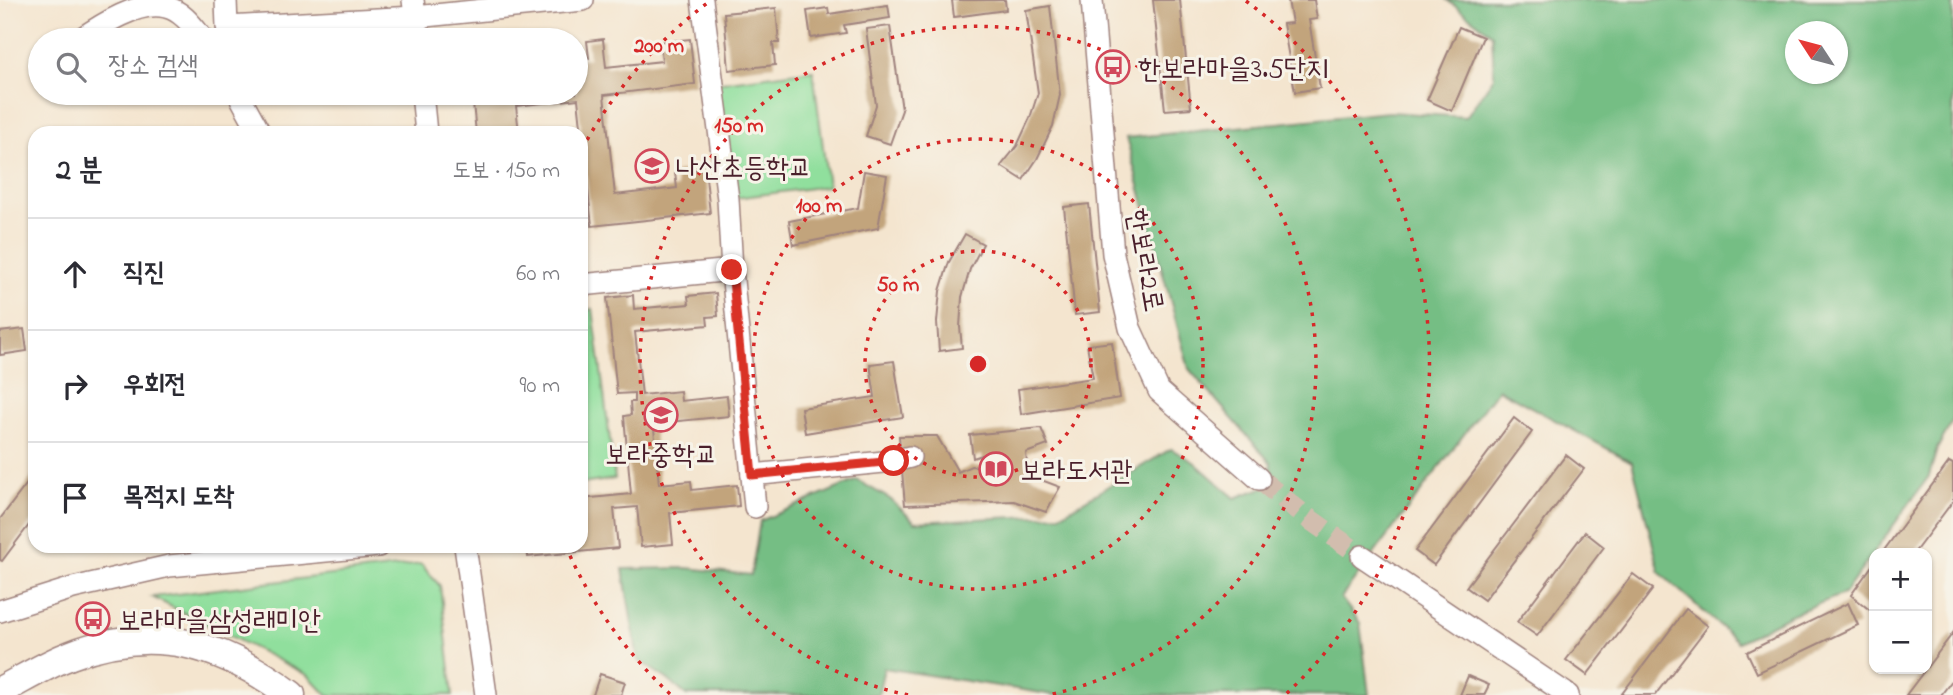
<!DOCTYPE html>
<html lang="ko">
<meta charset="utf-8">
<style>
body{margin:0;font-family:"Indie Flower","Poor Story",sans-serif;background:#f2f2f3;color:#2b2b33}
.controls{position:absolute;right:21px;bottom:21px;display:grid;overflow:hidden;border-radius:14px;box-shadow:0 2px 5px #0004}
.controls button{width:63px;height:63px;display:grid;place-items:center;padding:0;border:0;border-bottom:2px solid #e1e1e2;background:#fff;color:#2b2b33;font:35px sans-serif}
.compass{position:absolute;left:1785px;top:21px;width:63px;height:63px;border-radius:50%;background:#fff;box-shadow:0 2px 5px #0004;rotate:306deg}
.stop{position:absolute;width:21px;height:21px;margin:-16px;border:5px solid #d93025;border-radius:50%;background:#fff}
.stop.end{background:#d93025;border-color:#fff;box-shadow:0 2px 7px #0008}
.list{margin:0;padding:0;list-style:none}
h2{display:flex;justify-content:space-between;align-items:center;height:91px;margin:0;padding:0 28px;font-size:30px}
h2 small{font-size:23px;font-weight:400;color:#7c7c81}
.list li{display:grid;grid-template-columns:46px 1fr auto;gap:21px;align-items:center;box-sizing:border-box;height:112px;padding:0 28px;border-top:2px solid #e1e1e2}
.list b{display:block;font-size:26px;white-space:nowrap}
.list em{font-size:23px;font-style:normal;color:#7c7c81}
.icon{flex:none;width:38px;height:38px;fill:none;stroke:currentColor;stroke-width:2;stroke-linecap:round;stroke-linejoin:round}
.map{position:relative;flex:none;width:1953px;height:695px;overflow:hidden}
.search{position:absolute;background:#fff;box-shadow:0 2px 5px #0004;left:28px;top:28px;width:560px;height:77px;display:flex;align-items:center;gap:18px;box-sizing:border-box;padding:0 24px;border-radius:38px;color:#7c7c81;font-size:26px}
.panel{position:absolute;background:#fff;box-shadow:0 2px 5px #0004;left:28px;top:126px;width:560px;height:427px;border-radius:21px}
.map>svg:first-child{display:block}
</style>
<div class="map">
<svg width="1953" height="695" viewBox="0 0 1953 695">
<rect width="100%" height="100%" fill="#f7f3e8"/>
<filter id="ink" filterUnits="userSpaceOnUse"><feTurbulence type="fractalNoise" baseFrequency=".0143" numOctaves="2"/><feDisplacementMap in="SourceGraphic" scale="14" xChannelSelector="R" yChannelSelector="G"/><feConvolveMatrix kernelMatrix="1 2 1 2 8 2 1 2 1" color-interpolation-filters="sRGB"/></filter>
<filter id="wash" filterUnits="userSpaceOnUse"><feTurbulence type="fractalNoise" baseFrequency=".00686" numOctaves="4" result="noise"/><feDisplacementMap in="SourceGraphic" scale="28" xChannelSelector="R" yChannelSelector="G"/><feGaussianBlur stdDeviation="1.57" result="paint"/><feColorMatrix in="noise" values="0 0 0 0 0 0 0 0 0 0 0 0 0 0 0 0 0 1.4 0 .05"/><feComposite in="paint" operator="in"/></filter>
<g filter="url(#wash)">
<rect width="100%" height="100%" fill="#f4e5cf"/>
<g fill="#90df9d" stroke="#6d7f64" stroke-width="2">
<polygon points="813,70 828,186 728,199 713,83"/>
<polygon points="593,309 615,479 581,484 581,311"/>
<polygon points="421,564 440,586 453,695 327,695 308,675 152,597"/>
</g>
<path fill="#74be84" stroke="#5f6e58" stroke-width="2" fill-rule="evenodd" d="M1447,0h506v420l-16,29 -8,27 -85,118 -54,21 -52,27 -78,-69 -28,-111 -134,-73 -157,209 19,25 9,72h-315l-170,-27 -6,27h-192l-19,-16 -29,-19 -15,-91 64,-1 64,7 9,-54 97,-41 33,19 25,23 145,-7 111,-66 23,13 41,36 35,-13 1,-22 -82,-94 -63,-231 263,-26 77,5 28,-40 -2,-43zM1796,32h42v42h-42z"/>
<g id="blocks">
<g fill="#c2a47c">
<polygon points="952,0 1005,0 1006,10 954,17"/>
<polygon points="1153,0 1180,0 1191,108 1165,110"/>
<polygon points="1288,0 1314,0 1317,19 1309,20 1320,88 1295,92 1283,24 1292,23"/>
<polygon points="888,5 890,18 844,25 846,33 811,38 807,11 828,8 829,14"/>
<polygon points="1050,6 1060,95 1053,126 1037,159 1023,180 1001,166 1017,146 1030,118 1038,93 1026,10"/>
<polygon points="776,8 779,43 773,43 775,65 729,70 724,13"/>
<polygon points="890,26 902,110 890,144 866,136 876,105 866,29"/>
<polygon points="1459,27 1483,37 1452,111 1427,100"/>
<polygon points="603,39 606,67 662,61 660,42 690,39 695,84 604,95 615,195 677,188 675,172 705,169 710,213 592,226 578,99 516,106 519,133 476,133 472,93 576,93 576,60 589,58 587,41"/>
<polygon points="864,171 887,175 878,228 793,245 789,221 858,208"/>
<polygon points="1089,204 1100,312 1075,315 1064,207"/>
<polygon points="965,234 983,244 970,269 962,297 960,327 962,348 939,351 937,322 940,291 949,262"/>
<polygon points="716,293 718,316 707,317 708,325 635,332 642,395 680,391 681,401 727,396 729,416 669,422 668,416 653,417 659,484 691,481 692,490 737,485 739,506 670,513 673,544 641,547 637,507 614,509 618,548 528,557 527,546 581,546 581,499 631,494 624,416 631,415 630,402 634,402 634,393 617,394 607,298 633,295 634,309 689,304 688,296"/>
<polygon points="24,329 27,351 0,355 0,332"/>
<polygon points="1112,342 1120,398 1021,414 1018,389 1093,378 1087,345"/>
<polygon points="894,361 903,417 805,433 801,408 875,397 870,364"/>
<polygon points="1514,418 1532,432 1434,565 1415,551"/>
<polygon points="1041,428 1048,445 1026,453 1028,475 1060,487 1046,512 1014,501 905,505 899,436 937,436 958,472 971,466 984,467 982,455 973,458 970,435"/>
<polygon points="1566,455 1584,469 1484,600 1466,587"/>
<polygon points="1949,462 1953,464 1953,501 1914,553 1882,553"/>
<polygon points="35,473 35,517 2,561 0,560 0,519"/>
<polygon points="1585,532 1604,547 1537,636 1517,622"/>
<polygon points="1874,563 1874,607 1871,611 1851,595"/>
<polygon points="1633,574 1653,589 1587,675 1566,660"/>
<polygon points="1848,603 1858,625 1757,673 1747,652"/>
<polygon points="1686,609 1708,626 1655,695 1621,695"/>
<polygon points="1953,633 1953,679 1941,695 1906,695"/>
<polygon points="600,674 625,682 621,695 593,695"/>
<polygon points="1468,676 1489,685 1484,695 1460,695"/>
</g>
</g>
</g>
<g filter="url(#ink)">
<use href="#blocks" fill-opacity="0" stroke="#9f827d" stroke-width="2"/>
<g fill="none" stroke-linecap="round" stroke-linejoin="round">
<polyline stroke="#d2bdae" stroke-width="21" stroke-dasharray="21 10" stroke-linecap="butt" points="1259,479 1305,516 1362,556"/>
<defs>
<g id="minor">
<polyline points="226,0 227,27 415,17 583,0"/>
<polyline points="413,0 418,40"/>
<polyline points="702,0 728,199 732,270"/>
<polyline points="1092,0 1113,254 1130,328 1159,391 1259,479"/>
<path d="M79,40c22,-15 60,-40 87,-33 17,4 28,21 38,33"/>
<polyline points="238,93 260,133"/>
<polyline points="422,93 426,133"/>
<polyline points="581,285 732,270 755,507"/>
<polyline points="752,475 894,461 910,457"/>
<polyline points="465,546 486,695"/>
<polyline points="1362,556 1568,695"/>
<polyline points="0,611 73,588 169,566 378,546"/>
</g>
<path id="major" d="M0,691c23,-12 47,-27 71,-36 83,-32 152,-11 220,40"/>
</defs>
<use href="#minor" stroke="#9f827d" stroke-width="24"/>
<use href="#major" stroke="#9f827d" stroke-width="31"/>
<use href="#minor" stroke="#fff" stroke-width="21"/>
<use href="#major" stroke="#fff" stroke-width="28"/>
</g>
</g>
<g fill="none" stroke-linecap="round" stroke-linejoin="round" filter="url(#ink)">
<polyline stroke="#d93025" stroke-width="9" points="732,270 752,475 894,461"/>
</g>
<g fill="none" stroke="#d62828" stroke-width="3.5" stroke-dasharray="3.5 7">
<circle cx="978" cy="364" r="113"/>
<circle cx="978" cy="364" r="225"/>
<path d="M908 695A338 338 0 1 1 1048 695"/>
<path d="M670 694A451 451 0 0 1 566 547M582 149A451 451 0 0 1 710 1M1246 1A451 451 0 0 1 1286 694"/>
</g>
<defs>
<symbol id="bus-ring" viewBox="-11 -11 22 22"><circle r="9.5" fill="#f7f3e8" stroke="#d1495b" stroke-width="1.5"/><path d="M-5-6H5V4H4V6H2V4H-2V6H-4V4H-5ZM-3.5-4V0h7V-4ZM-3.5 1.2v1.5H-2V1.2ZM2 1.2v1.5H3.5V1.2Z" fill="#d1495b"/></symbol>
<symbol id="school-ring" viewBox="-11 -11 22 22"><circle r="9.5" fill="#f7f3e8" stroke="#d1495b" stroke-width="1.5"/><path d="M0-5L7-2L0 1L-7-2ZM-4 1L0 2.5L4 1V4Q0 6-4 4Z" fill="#d1495b"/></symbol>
<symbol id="library-ring" viewBox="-11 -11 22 22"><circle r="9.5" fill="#f7f3e8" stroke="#d1495b" stroke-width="1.5"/><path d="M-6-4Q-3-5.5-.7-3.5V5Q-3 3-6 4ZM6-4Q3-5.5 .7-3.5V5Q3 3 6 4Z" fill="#d1495b"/></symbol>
</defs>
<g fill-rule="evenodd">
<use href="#bus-ring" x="1094" y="48" width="38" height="38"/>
<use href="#school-ring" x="633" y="147" width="38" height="38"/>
<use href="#school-ring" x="642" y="396" width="38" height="38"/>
<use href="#library-ring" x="977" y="450" width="38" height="38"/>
<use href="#bus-ring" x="74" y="600" width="38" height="38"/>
</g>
<g text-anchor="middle" stroke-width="6" stroke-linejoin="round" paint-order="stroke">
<g font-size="28" fill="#4a1f2b" stroke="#f7f3e8" text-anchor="start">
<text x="1138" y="77">한보라마을3.5단지</text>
<text x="676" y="176">나산초등학교</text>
<text x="661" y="463" text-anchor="middle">보라중학교</text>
<text x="1020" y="479">보라도서관</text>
<text x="118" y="629">보라마을삼성래미안</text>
</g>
<g font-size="28" fill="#4a1f2b" stroke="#f7f3e8">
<text transform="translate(1147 260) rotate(80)" y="10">한보라2로</text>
</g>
</g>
<circle cx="978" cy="364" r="10" fill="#d62828" stroke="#f7f3e8" stroke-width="3.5"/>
<g font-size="21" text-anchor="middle" font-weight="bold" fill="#d62828" stroke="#f7f3e8" stroke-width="6" stroke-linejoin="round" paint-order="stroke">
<text x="659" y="52">200 m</text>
<text x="739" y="132">150 m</text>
<text x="819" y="212">100 m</text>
<text x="898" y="291">50 m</text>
</g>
</svg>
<div class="controls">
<button>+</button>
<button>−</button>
</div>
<svg class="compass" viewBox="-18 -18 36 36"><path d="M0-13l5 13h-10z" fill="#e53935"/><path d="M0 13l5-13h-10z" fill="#7c7c81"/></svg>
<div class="stop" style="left:894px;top:461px"></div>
<div class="stop end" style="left:732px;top:270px"></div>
<div class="search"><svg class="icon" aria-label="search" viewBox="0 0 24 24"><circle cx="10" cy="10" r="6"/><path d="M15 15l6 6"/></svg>장소 검색</div>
<section class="panel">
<h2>2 분<small>도보 · 150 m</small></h2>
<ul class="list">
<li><svg class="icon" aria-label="ahead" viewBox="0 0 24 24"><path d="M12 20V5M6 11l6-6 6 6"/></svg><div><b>직진</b></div><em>60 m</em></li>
<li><svg class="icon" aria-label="right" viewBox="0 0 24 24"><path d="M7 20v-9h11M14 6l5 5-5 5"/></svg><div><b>우회전</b></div><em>90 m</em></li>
<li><svg class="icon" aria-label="arrive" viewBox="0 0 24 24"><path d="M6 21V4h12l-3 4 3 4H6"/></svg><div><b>목적지 도착</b></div></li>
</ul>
</section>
</div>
